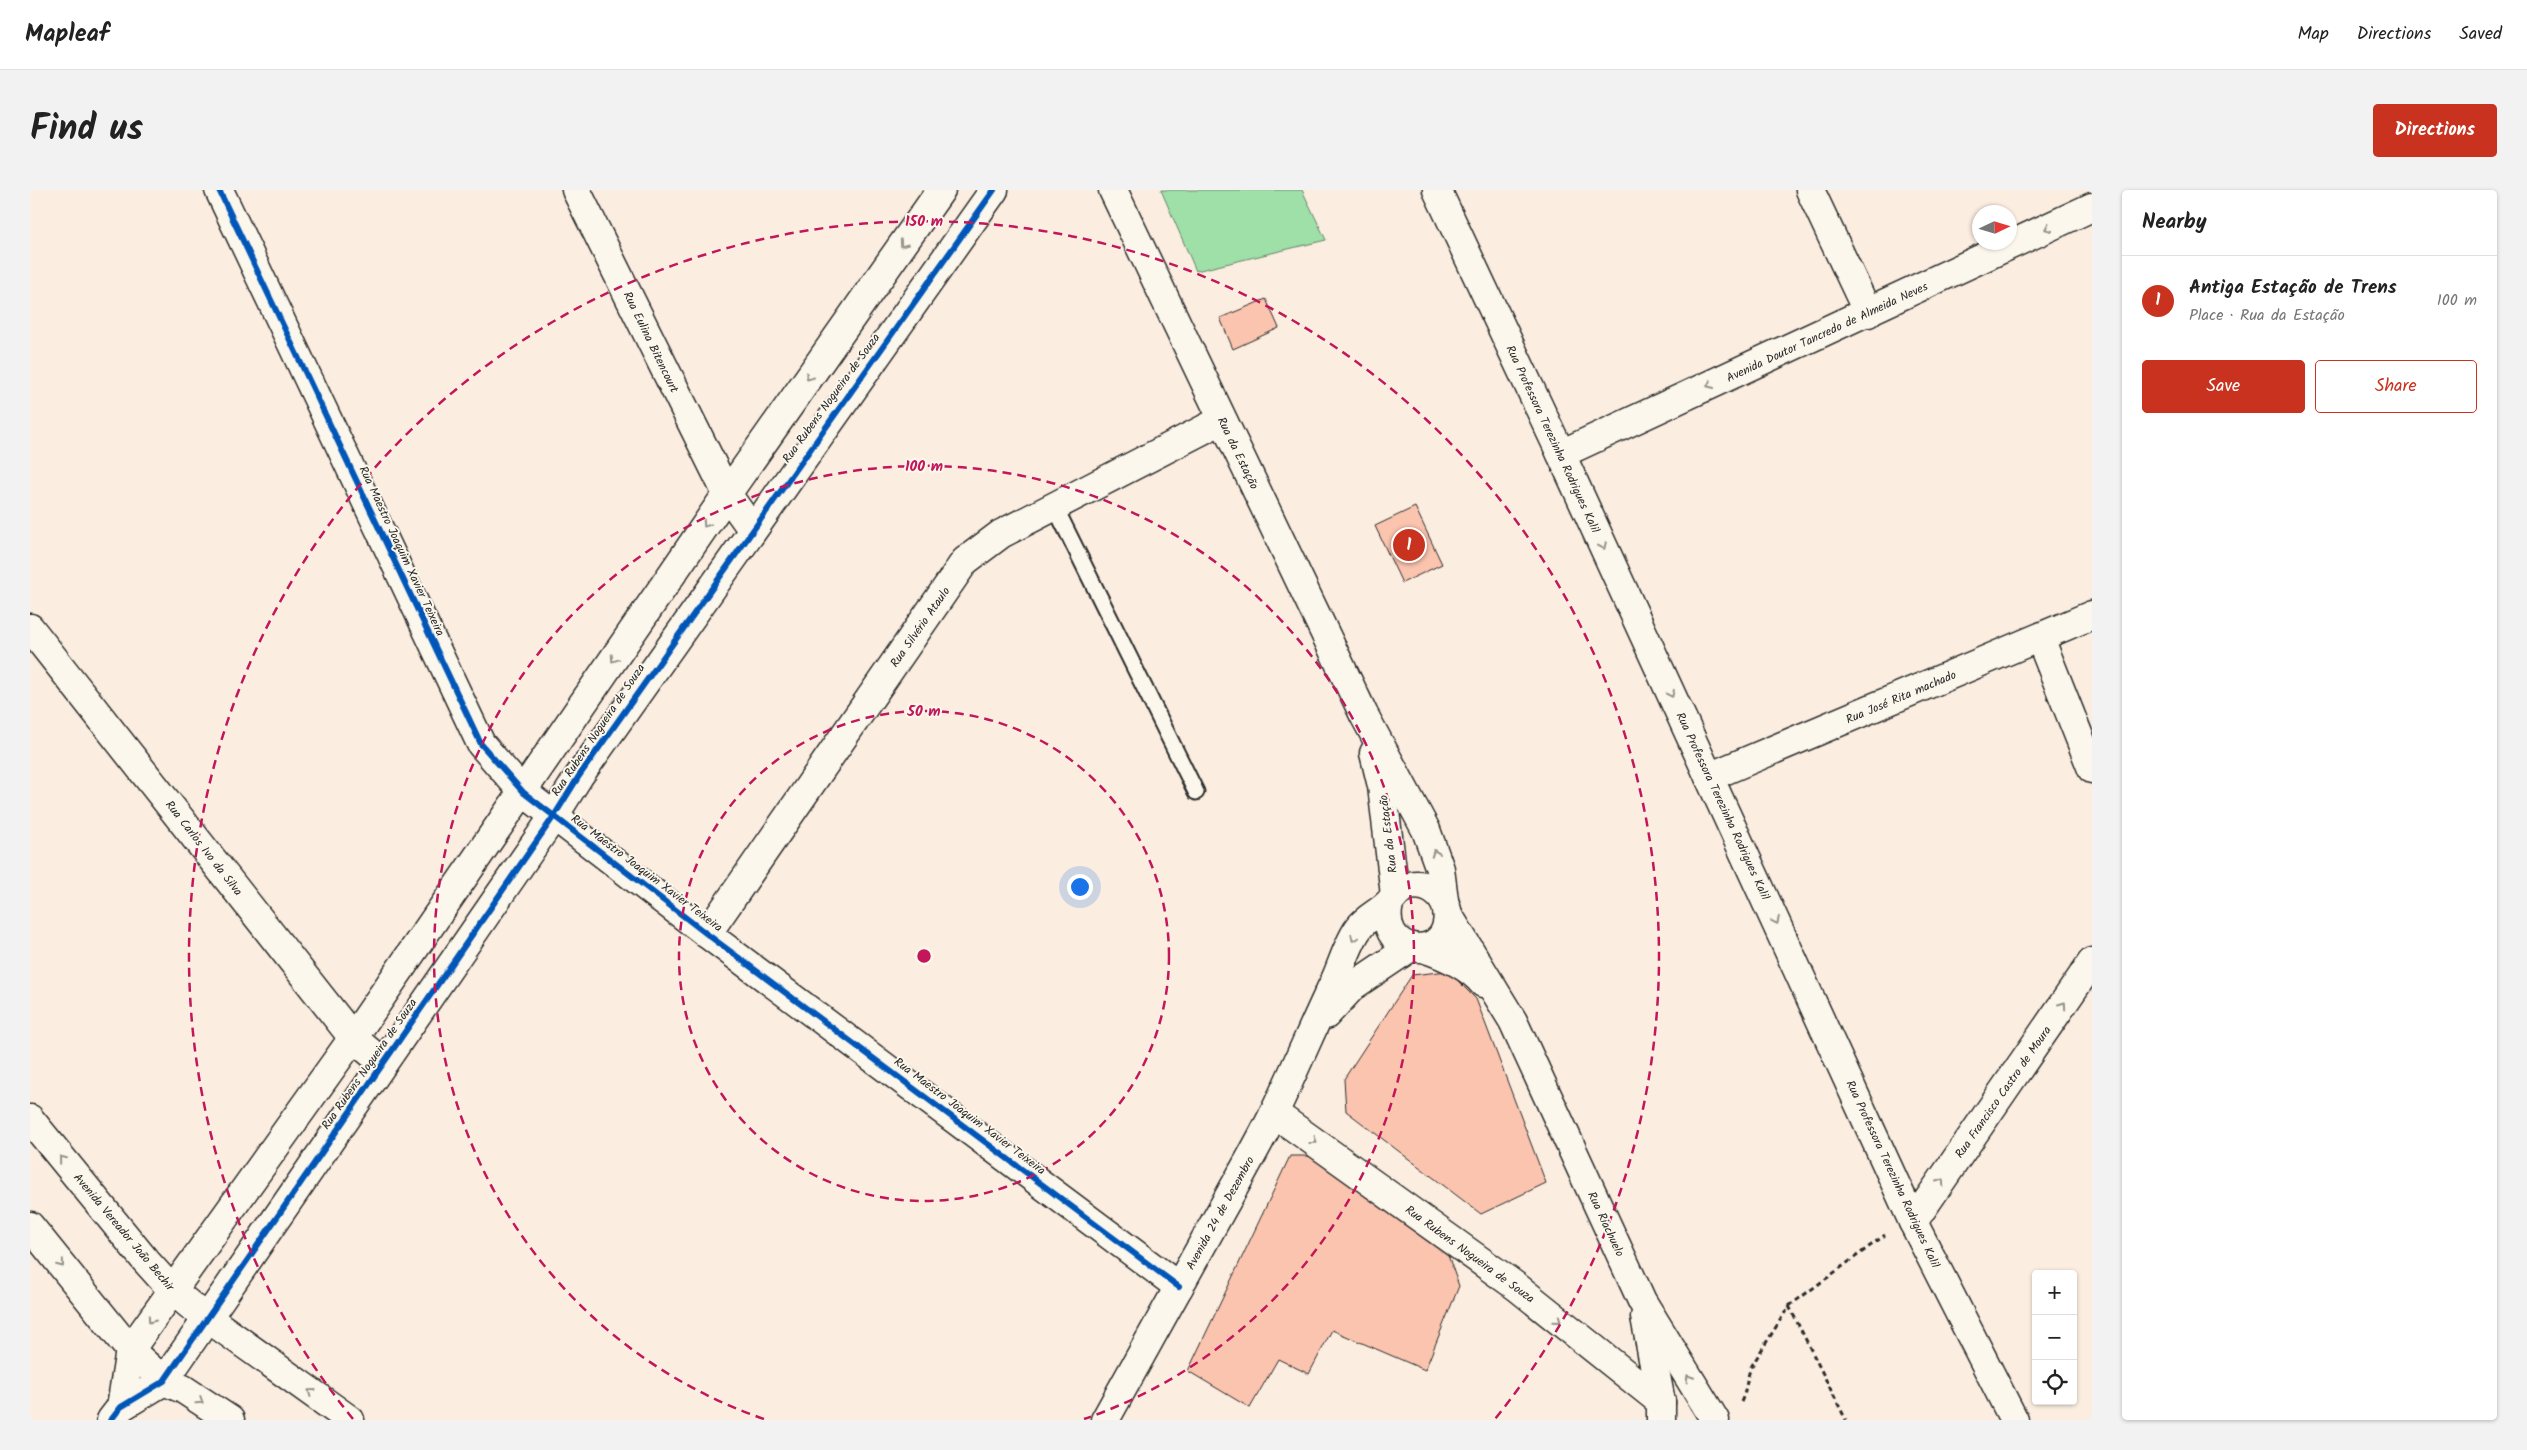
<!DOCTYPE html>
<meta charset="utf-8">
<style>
body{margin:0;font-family:Kalam,sans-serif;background:#f2f2f2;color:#222}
.controls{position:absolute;right:15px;bottom:15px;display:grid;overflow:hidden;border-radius:5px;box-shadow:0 1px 4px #0004}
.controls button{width:45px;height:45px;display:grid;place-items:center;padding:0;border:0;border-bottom:1px solid #e0e0e0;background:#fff;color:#222;font:25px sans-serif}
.compass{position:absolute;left:1942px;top:15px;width:45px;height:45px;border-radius:50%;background:#fff;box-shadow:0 1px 4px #0004;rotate:86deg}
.you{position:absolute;left:1049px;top:696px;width:18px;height:18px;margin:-12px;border:4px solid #fff;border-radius:50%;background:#1a73e8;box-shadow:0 0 0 8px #1a73e833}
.badge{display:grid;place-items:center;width:32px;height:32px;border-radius:50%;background:#c8321e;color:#fff;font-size:16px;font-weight:700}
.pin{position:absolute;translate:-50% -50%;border:2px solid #fff;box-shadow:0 1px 5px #0006}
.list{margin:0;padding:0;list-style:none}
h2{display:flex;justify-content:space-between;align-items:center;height:65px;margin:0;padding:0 20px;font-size:21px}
h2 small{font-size:16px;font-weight:400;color:#767676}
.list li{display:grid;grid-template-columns:32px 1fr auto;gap:15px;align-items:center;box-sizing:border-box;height:90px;padding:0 20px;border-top:1px solid #e0e0e0}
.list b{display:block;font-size:19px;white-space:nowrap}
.list p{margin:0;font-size:16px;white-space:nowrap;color:#767676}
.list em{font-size:16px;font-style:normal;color:#767676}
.actions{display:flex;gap:10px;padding:15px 20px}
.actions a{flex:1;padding:11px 0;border:1px solid #c8321e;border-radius:5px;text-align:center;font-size:18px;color:#c8321e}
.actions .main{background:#c8321e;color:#fff}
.icon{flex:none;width:28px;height:28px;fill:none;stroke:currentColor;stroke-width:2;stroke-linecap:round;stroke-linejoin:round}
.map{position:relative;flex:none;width:2062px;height:1230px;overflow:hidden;border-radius:5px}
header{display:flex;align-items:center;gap:30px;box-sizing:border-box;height:70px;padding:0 25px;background:#fff;border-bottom:1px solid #e0e0e0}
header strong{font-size:24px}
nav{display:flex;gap:28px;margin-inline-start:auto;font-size:18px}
.intro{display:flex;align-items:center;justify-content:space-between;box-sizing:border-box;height:120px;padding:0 30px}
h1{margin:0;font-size:35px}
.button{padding:12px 22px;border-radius:5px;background:#c8321e;color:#fff;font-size:18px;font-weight:700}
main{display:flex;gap:30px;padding:0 30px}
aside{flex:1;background:#fff;border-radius:5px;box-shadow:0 1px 4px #0004}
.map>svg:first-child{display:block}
</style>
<header>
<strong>Mapleaf</strong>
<nav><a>Map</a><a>Directions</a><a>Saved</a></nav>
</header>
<div class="intro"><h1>Find us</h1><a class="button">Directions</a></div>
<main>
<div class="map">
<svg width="2062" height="1230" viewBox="0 0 2062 1230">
<rect width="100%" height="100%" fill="#fbede0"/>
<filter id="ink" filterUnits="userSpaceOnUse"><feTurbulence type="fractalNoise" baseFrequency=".02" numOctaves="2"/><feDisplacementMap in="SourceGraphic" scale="10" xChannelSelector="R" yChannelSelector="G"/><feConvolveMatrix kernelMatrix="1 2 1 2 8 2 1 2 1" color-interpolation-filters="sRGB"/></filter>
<g filter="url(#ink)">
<polygon fill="#9fdfa8" stroke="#65856a" points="1131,0 1272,0 1296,50 1166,81"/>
<g fill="#fbc4ae" stroke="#2b2b2b">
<polygon points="1236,109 1249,138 1203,159 1190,128"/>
<polygon points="1385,317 1412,374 1372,393 1345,336"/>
<polygon points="1418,781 1446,809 1516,993 1451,1024 1316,921 1314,889 1382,785"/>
<polygon points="1260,966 1280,966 1415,1057 1429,1096 1395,1180 1302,1140 1279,1184 1248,1169 1220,1218 1158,1181"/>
</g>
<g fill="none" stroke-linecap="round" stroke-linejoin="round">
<defs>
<polyline id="service" points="1024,315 1166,602"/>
<g id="minor">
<polyline points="189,0 451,554 493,602 677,744 1149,1097"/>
<polyline points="546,0 697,304 722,339"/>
<polyline points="1407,0 1531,264"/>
<polyline points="1780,0 1838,123"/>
<polyline points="0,438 323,848 353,873"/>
<polyline points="2010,448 2062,579"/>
<polyline points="1679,587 2062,425"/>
<polyline points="677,744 935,371 971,344 1192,230"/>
<polyline points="0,929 115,1070 142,1100 161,1116 320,1230"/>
<polyline points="0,1036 100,1160 134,1191 153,1199 200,1230"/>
</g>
<g id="tertiary">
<polyline points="1244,923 1487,1097 1631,1212"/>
<polyline points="91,1217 100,1160 323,848 697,304 911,0"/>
<polyline points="81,1230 91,1217 134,1191 524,626 549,586 964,0"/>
</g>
<g id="secondary">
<polyline points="1883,1032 2062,772"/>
<polyline points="1984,1230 1883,1032 1531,264 2062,17"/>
</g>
<g id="primary">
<polyline points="1083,0 1334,525 1396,640 1410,679 1414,710"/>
<polyline points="1344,563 1352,596 1365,705"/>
<polyline points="1419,726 1483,831 1612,1111 1685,1230"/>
<path d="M1393,758c21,7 45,17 60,35"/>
<polyline points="1296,825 1323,796 1381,757"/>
<polyline points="1615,1127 1631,1212 1631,1230"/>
<path d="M1075,1230c39,-70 78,-141 117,-211 18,-33 37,-65 53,-98 21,-44 40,-89 61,-133 7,-16 13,-37 23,-50 8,-12 25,-17 33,-29 20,-30 65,-7 54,29 -11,34 -68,23 -57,-24"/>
</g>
</defs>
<use href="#service" stroke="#2b2b2b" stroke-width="19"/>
<use href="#minor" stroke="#2b2b2b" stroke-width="31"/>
<use href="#tertiary" stroke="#2b2b2b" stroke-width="31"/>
<use href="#secondary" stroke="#2b2b2b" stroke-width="31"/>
<use href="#primary" stroke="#2b2b2b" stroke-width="31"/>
<g stroke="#2b2b2b" stroke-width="3" stroke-dasharray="5 4" stroke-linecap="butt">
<polyline points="1759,1116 1816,1230"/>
<path d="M1711,1212c6,-13 5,-22 10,-35l38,-61 96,-71"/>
</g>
<use href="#service" stroke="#fbf7ec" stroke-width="15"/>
<use href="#minor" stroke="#fbf7ec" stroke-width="28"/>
<use href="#tertiary" stroke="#fbf7ec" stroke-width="28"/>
<use href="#secondary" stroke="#fbf7ec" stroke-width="28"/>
<use href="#primary" stroke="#fbf7ec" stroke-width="28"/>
<defs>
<g id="cycleway">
<polyline points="189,0 451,554 493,602 677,744 1149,1097"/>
<polyline points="81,1230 91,1217 134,1191 524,626 549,586 964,0"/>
</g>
</defs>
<use href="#cycleway" stroke="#fbf7ec" stroke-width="9"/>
<use href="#cycleway" stroke="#0057b8" stroke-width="6"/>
</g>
<defs><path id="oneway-chevron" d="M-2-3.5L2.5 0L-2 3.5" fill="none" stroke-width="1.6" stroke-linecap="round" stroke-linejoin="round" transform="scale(1.25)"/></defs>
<g stroke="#93918c">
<use href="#oneway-chevron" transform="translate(2018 38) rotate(155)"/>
<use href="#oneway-chevron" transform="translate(873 54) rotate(125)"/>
<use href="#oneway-chevron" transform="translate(779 187) rotate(125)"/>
<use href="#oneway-chevron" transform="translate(1680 195) rotate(155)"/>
<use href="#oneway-chevron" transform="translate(676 334) rotate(124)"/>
<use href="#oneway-chevron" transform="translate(1573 356) rotate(65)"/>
<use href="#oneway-chevron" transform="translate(584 469) rotate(124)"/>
<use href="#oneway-chevron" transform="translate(1641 504) rotate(65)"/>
<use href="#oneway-chevron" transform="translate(1405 663) rotate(-110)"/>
<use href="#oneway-chevron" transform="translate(1746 731) rotate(65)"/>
<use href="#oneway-chevron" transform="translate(1324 748) rotate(115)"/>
<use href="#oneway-chevron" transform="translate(2033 815) rotate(-55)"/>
<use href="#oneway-chevron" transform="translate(1284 951) rotate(36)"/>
<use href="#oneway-chevron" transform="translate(32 969) rotate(-129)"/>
<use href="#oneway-chevron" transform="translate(1911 992) rotate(-55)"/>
<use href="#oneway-chevron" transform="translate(31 1074) rotate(51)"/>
<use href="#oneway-chevron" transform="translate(121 1130) rotate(126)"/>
<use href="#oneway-chevron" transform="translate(1528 1130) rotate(39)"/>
<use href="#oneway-chevron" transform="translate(1659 1188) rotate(-122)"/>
<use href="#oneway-chevron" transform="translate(281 1202) rotate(-144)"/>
<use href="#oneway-chevron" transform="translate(170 1211) rotate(33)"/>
</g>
</g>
<g fill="none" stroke="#c2185b" stroke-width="2.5" stroke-dasharray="9 6">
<circle cx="894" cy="766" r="245"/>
<path d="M734 1229A490 490 0 1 1 1054 1229"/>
<path d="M323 1229A735 735 0 1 1 1465 1229"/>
</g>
<g text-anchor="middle" stroke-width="4" stroke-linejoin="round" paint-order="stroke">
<g font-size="12" fill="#2b2b2b" stroke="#fbf7ec">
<text transform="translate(1797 142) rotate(-25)" y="4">Avenida Doutor Tancredo de Almeida Neves</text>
<text transform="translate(621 152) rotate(64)" y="4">Rua Eulina Bitencourt</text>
<text transform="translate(801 208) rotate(-54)" y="4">Rua Rubens Nogueira de Souza</text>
<text transform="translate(1523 249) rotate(65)" y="4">Rua Professora Terezinha Rodrigues Kalil</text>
<text transform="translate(1208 263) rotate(64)" y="4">Rua da Estação</text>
<text transform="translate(372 361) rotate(65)" y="4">Rua Maestro Joaquim Xavier Teixeira</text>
<text transform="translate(890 437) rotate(-55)" y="4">Rua Silvério Ataulo</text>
<text transform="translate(1871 507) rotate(-23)" y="4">Rua José Rita machado</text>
<text transform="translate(568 540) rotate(-56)" y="4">Rua Rubens Nogueira de Souza</text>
<text transform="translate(1693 616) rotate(65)" y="4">Rua Professora Terezinha Rodrigues Kalil</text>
<text transform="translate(1358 644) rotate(-97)" y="4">Rua da Estação</text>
<text transform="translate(174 658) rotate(52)" y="4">Rua Carlos Ivo da Silva</text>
<text transform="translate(617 683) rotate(37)" y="4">Rua Maestro Joaquim Xavier Teixeira</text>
<text transform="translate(339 874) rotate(-55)" y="4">Rua Rubens Nogueira de Souza</text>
<text transform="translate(1973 902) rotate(-55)" y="4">Rua Francisco Castro de Moura</text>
<text transform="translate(940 926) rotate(37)" y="4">Rua Maestro Joaquim Xavier Teixeira</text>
<text transform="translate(1863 984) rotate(65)" y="4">Rua Professora Terezinha Rodrigues Kalil</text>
<text transform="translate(1190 1023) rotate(-61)" y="4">Avenida 24 de Dezembro</text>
<text transform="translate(1576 1034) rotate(65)" y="4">Rua Riachuelo</text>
<text transform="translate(94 1042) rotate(50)" y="4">Avenida Vereador João Bechir</text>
<text transform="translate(1440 1064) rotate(36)" y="4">Rua Rubens Nogueira de Souza</text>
</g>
</g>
<circle cx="894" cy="766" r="8" fill="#c2185b" stroke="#fbf7ec" stroke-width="2.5"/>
<g font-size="15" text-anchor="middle" font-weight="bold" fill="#c2185b" stroke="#fbf7ec" stroke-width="4" stroke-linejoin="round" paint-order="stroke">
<text x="894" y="36">150 m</text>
<text x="894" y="281">100 m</text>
<text x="894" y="526">50 m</text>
</g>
</svg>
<div class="controls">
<button>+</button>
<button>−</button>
<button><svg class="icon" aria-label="locate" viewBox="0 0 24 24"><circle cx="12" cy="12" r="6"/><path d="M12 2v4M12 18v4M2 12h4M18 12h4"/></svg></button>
</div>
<svg class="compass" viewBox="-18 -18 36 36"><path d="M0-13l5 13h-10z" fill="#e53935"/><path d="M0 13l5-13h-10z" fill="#767676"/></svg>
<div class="you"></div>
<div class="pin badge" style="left:1379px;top:355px">1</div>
</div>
<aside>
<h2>Nearby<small></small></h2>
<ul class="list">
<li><span class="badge">1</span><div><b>Antiga Estação de Trens</b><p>Place · Rua da Estação</p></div><em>100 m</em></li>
</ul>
<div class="actions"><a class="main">Save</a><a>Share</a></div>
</aside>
</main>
